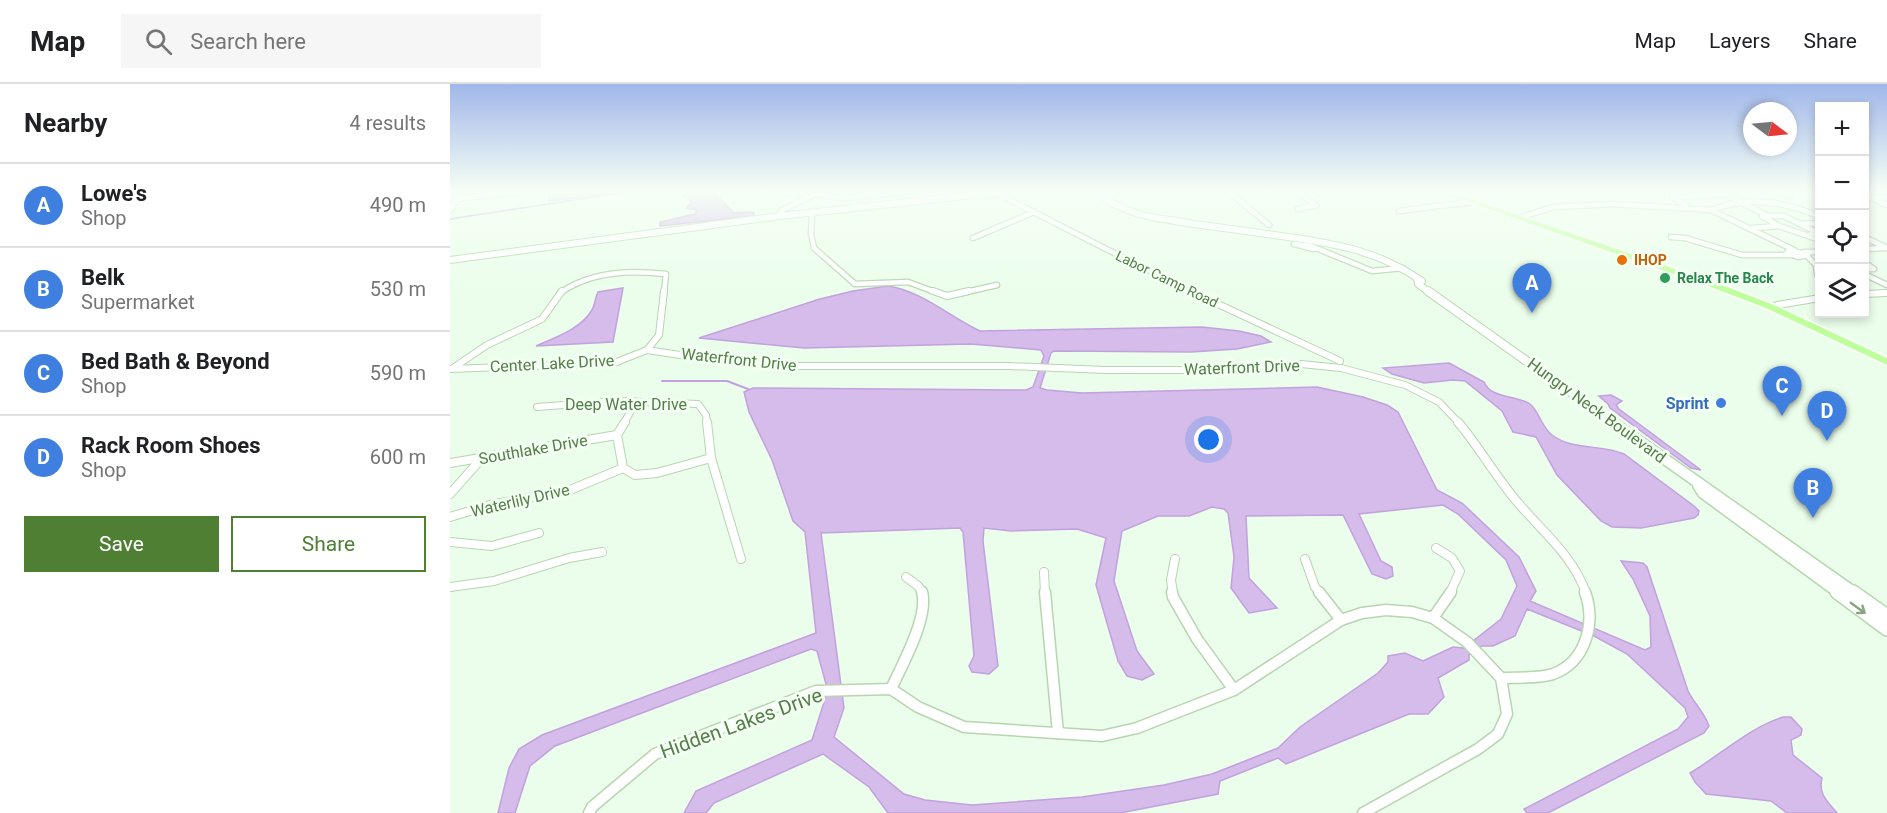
<!DOCTYPE html>
<meta charset="utf-8">
<style>
body{margin:0;font-family:Roboto,sans-serif;background:#f6f6f6;color:#202124}
.controls{position:absolute;right:18px;top:18px;display:grid;overflow:hidden;border-radius:0px;box-shadow:0 3px 9px #0003}
.controls button{width:54px;height:54px;display:grid;place-items:center;padding:0;border:0;border-bottom:2px solid #e0e0e0;background:#fff;color:#202124;font:30px sans-serif}
.compass{position:absolute;left:1293px;top:18px;width:54px;height:54px;border-radius:50%;background:#fff;box-shadow:0 3px 9px #0003;rotate:106deg}
.you{position:absolute;left:759px;top:356px;width:21px;height:21px;margin:-15px;border:4px solid #fff;border-radius:50%;background:#1a73e8;box-shadow:0 0 0 9px #1a73e833}
.badge{display:grid;place-items:center;width:39px;height:39px;border-radius:50%;background:#4f7f33;color:#fff;font-size:20px;font-weight:700}
.pin{position:absolute;translate:-50% -50px;filter:drop-shadow(0 2px 3px #0008)}
.pin::after{content:'';position:absolute;top:32px;width:21px;height:18px;background:inherit;clip-path:polygon(0 0,100% 0,50% 100%)}
.list{margin:0;padding:0;list-style:none}
h2{display:flex;justify-content:space-between;align-items:center;height:78px;margin:0;padding:0 24px;font-size:26px}
h2 small{font-size:20px;font-weight:400;color:#757577}
.list li{display:grid;grid-template-columns:39px 1fr auto;gap:18px;align-items:center;box-sizing:border-box;height:84px;padding:0 24px;border-top:2px solid #e0e0e0}
.list b{display:block;font-size:22px;white-space:nowrap}
.list p{margin:0;font-size:20px;white-space:nowrap;color:#757577}
.list em{font-size:20px;font-style:normal;color:#757577}
.actions{display:flex;gap:12px;padding:18px 24px}
.actions a{flex:1;padding:14px 0;border:2px solid #4f7f33;border-radius:0px;text-align:center;font-size:21px;color:#4f7f33}
.actions .main{background:#4f7f33;color:#fff}
.icon{flex:none;width:33px;height:33px;fill:none;stroke:currentColor;stroke-width:2;stroke-linecap:round;stroke-linejoin:round}
.map{position:relative;flex:none;width:1437px;height:729px;overflow:hidden}
header{display:flex;align-items:center;gap:36px;box-sizing:border-box;height:84px;padding:0 30px;background:#fff;border-bottom:2px solid #e0e0e0}
header strong{font-size:28px}
nav{display:flex;gap:33px;margin-inline-start:auto;font-size:21px}
.search{width:420px;height:54px;background:#f6f6f6;display:flex;align-items:center;gap:15px;box-sizing:border-box;padding:0 21px;border-radius:0px;color:#757577;font-size:22px}
main{display:flex}
aside{flex:1;background:#fff}
.map>svg:first-child{display:block}
</style>
<header>
<strong>Map</strong>
<div class="search"><svg class="icon" aria-label="search" viewBox="0 0 24 24"><circle cx="10" cy="10" r="6"/><path d="M15 15l6 6"/></svg>Search here</div>
<nav><a>Map</a><a>Layers</a><a>Share</a></nav>
</header>
<main>
<aside>
<h2>Nearby<small>4 results</small></h2>
<ul class="list">
<li><span class="badge" style="background:#3f7fe0">A</span><div><b>Lowe's</b><p>Shop</p></div><em>490 m</em></li>
<li><span class="badge" style="background:#3f7fe0">B</span><div><b>Belk</b><p>Supermarket</p></div><em>530 m</em></li>
<li><span class="badge" style="background:#3f7fe0">C</span><div><b>Bed Bath &amp; Beyond</b><p>Shop</p></div><em>590 m</em></li>
<li><span class="badge" style="background:#3f7fe0">D</span><div><b>Rack Room Shoes</b><p>Shop</p></div><em>600 m</em></li>
</ul>
<div class="actions"><a class="main">Save</a><a>Share</a></div>
</aside>
<div class="map">
<svg width="1437" height="729" viewBox="0 0 1437 729">
<rect width="100%" height="100%" fill="#ebfeeb"/>
<g fill="#d5bceb" stroke="#c2a1de" stroke-width="1.5" fill-rule="evenodd">
<polygon points="103,107 184,107 99,117 100,108"/>
<polygon points="242,107 267,107 265,110 284,129 304,128 303,132 210,142 210,138 245,130 247,126 237,124 241,117 233,111"/>
<path d="M438,202c34,5 62,31 92,45l222,-4 37,4 22,5 10,6 -34,7 -46,3 -137,-1 -3,2 -11,35 7,2 35,3 235,-6 46,10 24,8 11,7 39,78 25,13 57,54 17,34 -6,10 115,49 6,-3 -1,-31 -17,-37 -12,-18 22,2 4,4 41,124c6,12 16,21 21,35l-5,7 -156,80h-21l-3,-4 154,-80 10,-12 -3,-9 -58,-54 -33,-18 -67,-27 -12,27 -22,10h-11l-13,9v5l-31,18 6,19 -16,17h-19l-123,50 -8,-6 -58,23 -2,13 -98,19h-232l-19,-26 -46,-33 -109,49 -8,10h-22l12,-22 116,-51 14,-44v-12l-9,-33 -6,-2 -256,97 -25,20 -15,47h-17l11,-45 10,-19 23,-14 274,-102 -11,-101 -12,-11 -21,-61 -23,-48 -5,-20 9,-4 273,2 7,-3 11,-31 -3,-6 -70,-6 -167,4 -105,-10 121,-39 33,-8zM993,421l15,9 48,46 11,26 -16,33 -37,29 -11,-1 -30,14 -18,-8 -17,3v6l-10,11 -78,54 -22,21 -66,26 -48,11 -82,12 -110,8 -47,-5 -21,-6 -70,-57 10,-29 -23,-175 139,-5 3,4 11,124 -5,10 3,6 17,2 9,-8 -15,-125 1,-13 27,3 66,-2 29,9 -10,47 22,76 9,15 15,4 12,-6 -17,-23 -23,-70 8,-50 36,-15h31l23,-9 12,2 4,4 6,44 -3,31 18,25 28,-5 -28,-30 -3,-62 97,-1 29,59 14,5 7,-3 -1,-9 -11,-6 -22,-47z"/>
<path d="M173,204l-10,54 -77,4c18,-8 45,-17 56,-36 3,-5 3,-12 6,-18z"/>
<path d="M999,279l35,19c7,17 33,13 46,22 9,7 12,24 22,31 21,16 50,9 72,19l70,52 5,5 -1,4 -4,3 -53,10 -29,-1 -11,-6 -44,-46 -21,-38 -23,-5 -11,-21 -37,-30 -12,-1 -29,3 -32,-9 -9,-6z"/>
<polygon points="1161,311 1172,317 1166,321 1169,325 1251,386 1241,384 1160,324 1158,320 1149,312"/>
<path d="M1333,633h8l11,12 -1,6 -10,5 2,15 29,23c-4,16 5,23 15,35h-50l-16,-12 -65,-7 -11,-12 -5,-9c32,-19 57,-44 93,-56z"/>
</g>
<g fill="none" stroke-linecap="round" stroke-linejoin="round">
<polyline stroke="#c2a1de" stroke-width="1.5" points="0,135 170,109"/>
<polyline stroke="#c2a1de" stroke-width="2" points="212,297 277,297 298,305"/>
<defs>
<g id="street-far3">
<polyline points="331,107 395,114 453,108"/>
<polyline points="778,107 819,141"/>
<polyline points="846,107 866,121 848,125"/>
<polyline points="1328,107 1340,111"/>
<polyline points="546,109 743,209"/>
<polyline points="1414,111 1437,121"/>
<polyline points="1424,114 1437,113"/>
<polyline points="7,115 73,107"/>
<polyline points="1236,122 1222,113 1276,111 1318,132"/>
<polyline points="949,127 1021,118"/>
<polyline points="362,130 361,150 364,164 405,200 458,198 488,209"/>
<polyline points="330,132 332,126 362,112"/>
<polyline points="1069,134 1103,123 1162,120 1261,126"/>
<polyline points="1351,140 1370,139"/>
<polyline points="1329,142 1312,132 1334,132 1366,148 1359,151"/>
<polyline points="1302,144 1329,142 1370,156"/>
<polyline points="1221,153 1235,154 1292,171 1342,171"/>
<polyline points="1414,153 1437,164"/>
<polyline points="523,154 584,128"/>
<polyline points="864,165 844,160 861,162 922,187 953,184"/>
<polyline points="1414,165 1436,164"/>
<polygon points="1341,166 1358,171 1348,173 1337,168"/>
<path d="M1344,166l-83,-40c38,-14 73,-9 109,7"/>
<polyline points="1354,168 1370,168"/>
<polyline points="1357,172 1366,181 1367,190 1370,192"/>
<polyline points="1414,178 1424,185 1414,185"/>
<polyline points="1414,190 1437,201"/>
<path d="M110,209c29,-21 71,-23 106,-19l-2,19"/>
<polyline points="512,209 547,201"/>
</g>
<g id="street-far2">
<polyline points="483,207 497,212 519,207"/>
<polyline points="740,207 890,277"/>
<polyline points="1414,210 1437,209"/>
<polyline points="1327,221 1370,214"/>
<polyline points="197,266 263,276 338,282 558,282 655,286 740,286 851,280 891,284 955,301 989,318 1009,339"/>
<polyline points="3,284 37,261 92,235 112,207"/>
<polyline points="0,285 164,279 197,266 209,251 214,207"/>
<polyline points="87,323 167,317 248,320 256,331 257,339"/>
<polyline points="174,339 186,318"/>
</g>
<g id="street-far1">
<polyline points="175,338 167,351 173,384 185,391 207,389 261,374"/>
<polyline points="257,338 261,374 291,475"/>
<path d="M1008,338c22,26 39,57 61,82 25,29 54,52 67,89"/>
<polyline points="0,379 167,351"/>
<polyline points="0,410 32,374"/>
<polyline points="0,433 40,421 120,406 173,384"/>
<polyline points="0,458 42,462 89,449"/>
<polyline points="986,464 1002,474 1010,487 1000,509"/>
<polyline points="855,475 865,503 870,509"/>
<polyline points="594,488 595,509"/>
<polyline points="456,493 468,502 473,509"/>
<polyline points="0,503 44,497 119,474 152,468"/>
<polyline points="723,509 721,496 725,475"/>
</g>
<g id="street">
<polyline points="595,508 608,649"/>
<polyline points="722,508 723,513 747,555 784,606"/>
<polyline points="869,508 891,536"/>
<polyline points="983,534 1001,508"/>
<path d="M1051,594c16,-1 37,1 52,-4 33,-12 43,-51 32,-82"/>
<path d="M441,605c11,-24 38,-72 31,-97"/>
<polyline points="139,729 142,723 205,670 366,607 441,605 468,623 514,643 652,652 687,644 784,606 891,536 912,529 936,526 962,528 983,534 1017,558 1051,594 1057,630 1048,650 1028,665 913,729"/>
</g>
<g id="secondary-far3">
<path d="M645,107c25,21 53,27 85,30"/>
<polyline points="0,126 12,107"/>
<path d="M724,137c33,5 67,9 100,14 56,8 100,13 148,46"/>
<polyline points="0,176 330,132 561,107"/>
<polyline points="967,195 968,200 980,209"/>
</g>
<polyline id="secondary-far2" points="978,207 1164,339"/>
<g id="secondary-far1">
<polyline points="1162,338 1405,509"/>
<polyline points="1248,401 1253,409 1389,509"/>
</g>
<g id="secondary">
<polyline points="1387,508 1437,545"/>
<polyline points="1403,508 1437,532"/>
</g>
<polygon id="highway" points="987,107 997,107 1272,201 1324,221 1437,274 1437,281 1318,225 1266,205"/>
</defs>
<use href="#street-far3" stroke="#b7d5b0" stroke-width="7"/>
<use href="#street-far2" stroke="#b7d5b0" stroke-width="8"/>
<use href="#street-far1" stroke="#b7d5b0" stroke-width="10"/>
<use href="#street" stroke="#b7d5b0" stroke-width="13"/>
<use href="#secondary-far3" stroke="#b4d9ad" stroke-width="8"/>
<use href="#secondary-far2" stroke="#b4d9ad" stroke-width="10"/>
<use href="#secondary-far1" stroke="#b4d9ad" stroke-width="13"/>
<use href="#secondary" stroke="#b4d9ad" stroke-width="16"/>
<use href="#highway" stroke="#fff" stroke-width="3"/>
<use href="#street-far3" stroke="#fff" stroke-width="4.5"/>
<use href="#street-far2" stroke="#fff" stroke-width="6"/>
<use href="#street-far1" stroke="#fff" stroke-width="8"/>
<use href="#street" stroke="#fff" stroke-width="10"/>
<use href="#secondary-far3" stroke="#fff" stroke-width="6"/>
<use href="#secondary-far2" stroke="#fff" stroke-width="8"/>
<use href="#secondary-far1" stroke="#fff" stroke-width="10"/>
<use href="#secondary" stroke="#fff" stroke-width="13"/>
<use href="#highway" fill="#bffe9c" fill-rule="evenodd"/>
</g>
<defs><path id="oneway-shaft" d="M-6 0H5M1.5-3L5.5 0L1.5 3" fill="none" stroke-width="1.6" stroke-linecap="round" stroke-linejoin="round" transform="scale(1.5)"/></defs>
<use stroke="#89a480" href="#oneway-shaft" transform="translate(1408 524) rotate(36)"/>
<linearGradient id="sky" x2="0" y2="1"><stop stop-color="#a0b7e9"/><stop offset="0.51" stop-color="#f6fff6"/><stop offset="1" stop-color="#f6fff6" stop-opacity="0"/></linearGradient>
<rect width="1437" height="209" fill="url(#sky)"/>
<circle fill="#e8710a" stroke="#f3fff3" stroke-width="2" cx="1172" cy="176" r="6"/>
<circle fill="#2e9e5b" stroke="#f3fff3" stroke-width="2" cx="1215" cy="194" r="6"/>
<circle fill="#3f7fe0" stroke="#f3fff3" stroke-width="2" cx="1271" cy="319" r="6"/>
<g text-anchor="middle" stroke-width="6" stroke-linejoin="round" paint-order="stroke">
<g font-size="14" font-weight="bold" fill="#c56008" stroke="#f3fff3" text-anchor="start">
<text x="1184" y="181">IHOP</text>
</g>
<g font-size="14" font-weight="bold" fill="#27864d" stroke="#f3fff3" text-anchor="start">
<text x="1227" y="199">Relax The Back</text>
</g>
<g font-size="14" fill="#577d49" stroke="#f3fff3">
<text transform="translate(717 195) rotate(26)" y="5">Labor Camp Road</text>
</g>
<g font-size="16" fill="#577d49" stroke="#f3fff3">
<text transform="translate(289 275) rotate(6)" y="6">Waterfront Drive</text>
<text transform="translate(102 279) rotate(-3)" y="6">Center Lake Drive</text>
<text transform="translate(792 283) rotate(-2)" y="6">Waterfront Drive</text>
<text x="176" y="326">Deep Water Drive</text>
<text transform="translate(1147 326) rotate(36)" y="6">Hungry Neck Boulevard</text>
<text transform="translate(83 365) rotate(-10)" y="6">Southlake Drive</text>
<text transform="translate(70 416) rotate(-13)" y="6">Waterlily Drive</text>
</g>
<g font-size="16" font-weight="bold" fill="#366cbe" stroke="#f3fff3" text-anchor="end">
<text x="1259" y="325">Sprint</text>
</g>
<g font-size="20" fill="#577d49" stroke="#f3fff3">
<text transform="translate(291 639) rotate(-20)" y="7">Hidden Lakes Drive</text>
</g>
</g>
</svg>
<div class="controls">
<button>+</button>
<button>−</button>
<button><svg class="icon" aria-label="locate" viewBox="0 0 24 24"><circle cx="12" cy="12" r="6"/><path d="M12 2v4M12 18v4M2 12h4M18 12h4"/></svg></button>
<button><svg class="icon" aria-label="layers" viewBox="0 0 24 24"><path d="M12 4l9 5-9 5-9-5zM3 14l9 5 9-5"/></svg></button>
</div>
<svg class="compass" viewBox="-18 -18 36 36"><path d="M0-13l5 13h-10z" fill="#e53935"/><path d="M0 13l5-13h-10z" fill="#757577"/></svg>
<div class="you"></div>
<div class="pin badge" style="left:1082px;top:229px;background:#3f7fe0">A</div>
<div class="pin badge" style="left:1363px;top:434px;background:#3f7fe0">B</div>
<div class="pin badge" style="left:1332px;top:332px;background:#3f7fe0">C</div>
<div class="pin badge" style="left:1377px;top:357px;background:#3f7fe0">D</div>
</div>
</main>
